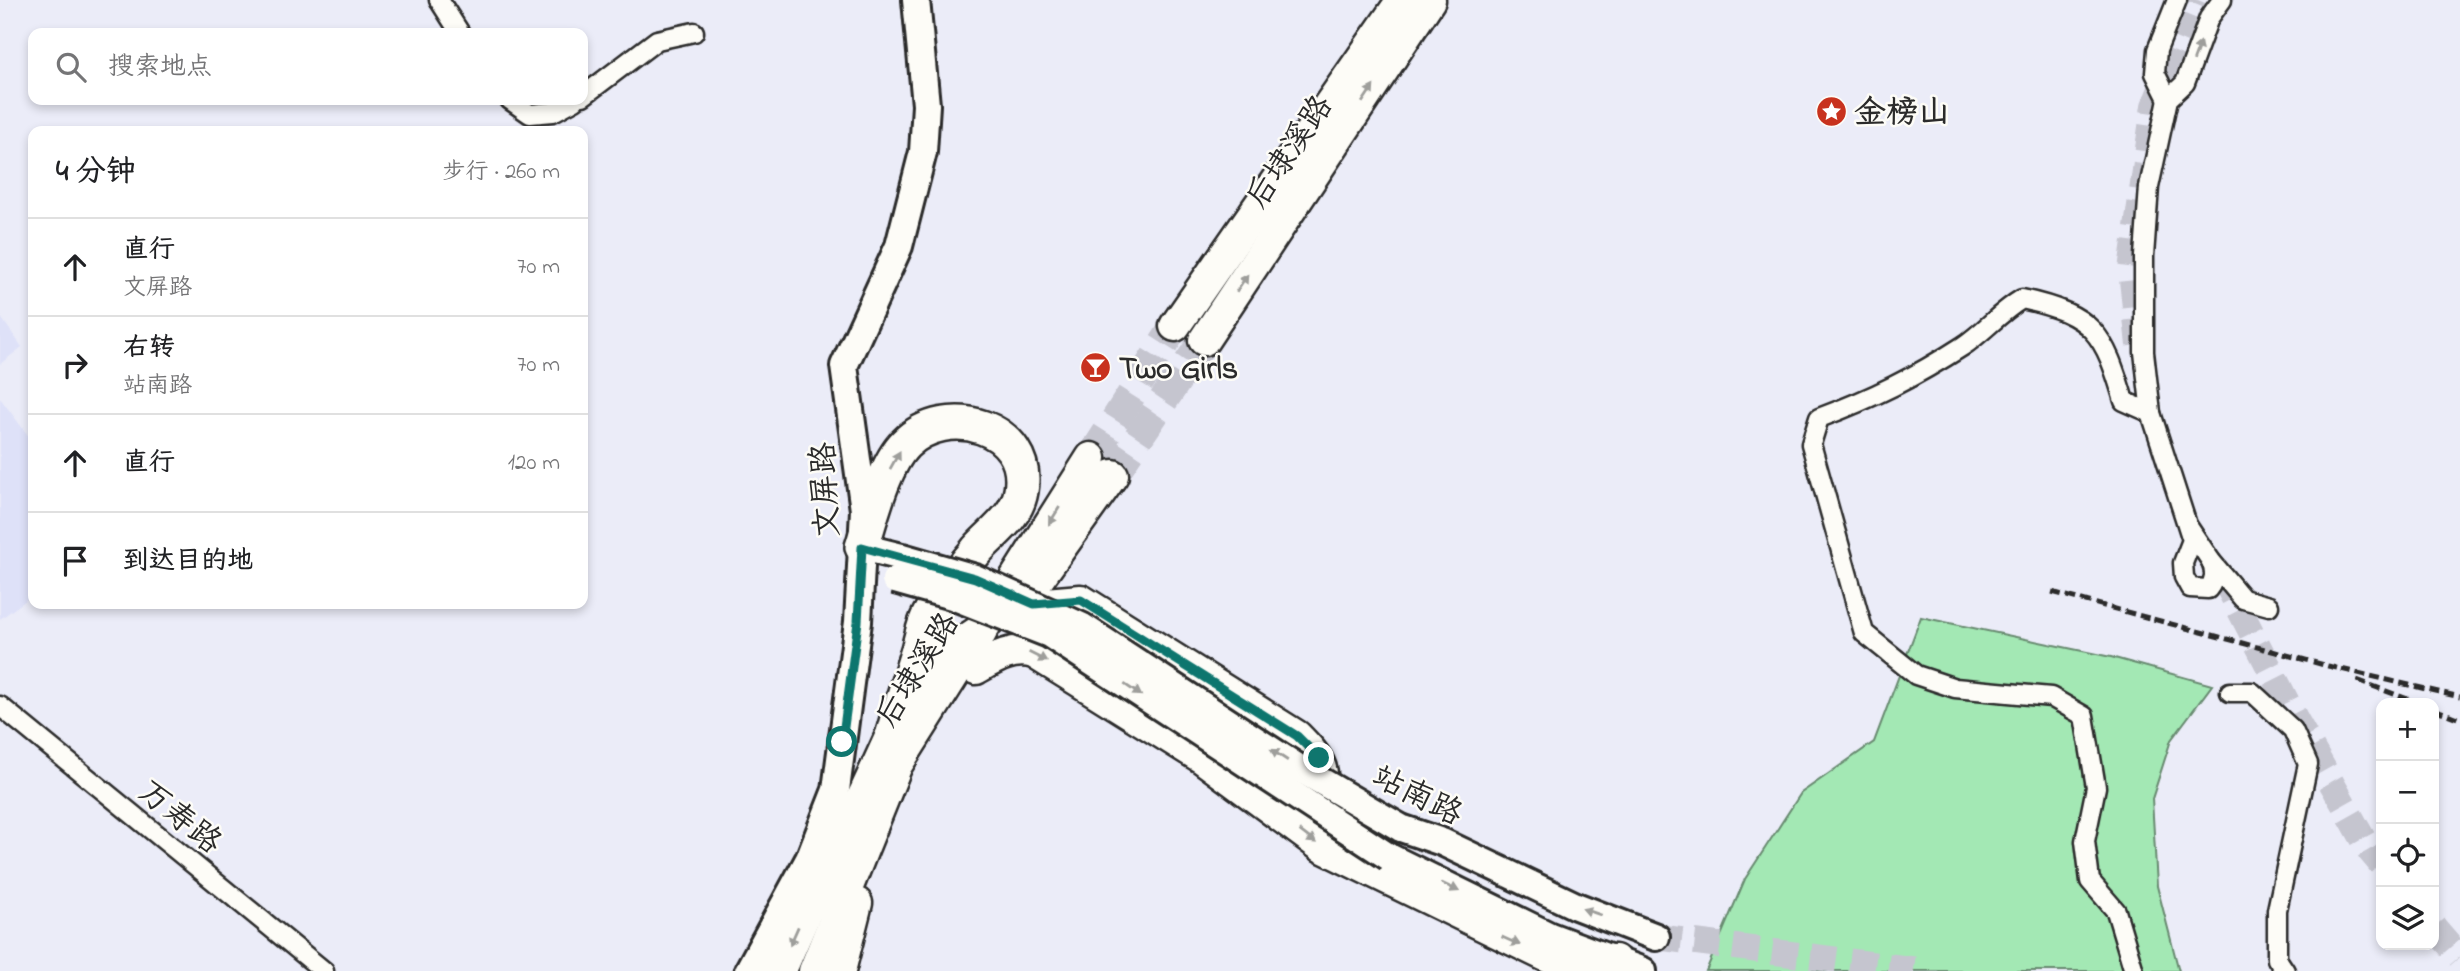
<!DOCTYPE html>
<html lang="zh">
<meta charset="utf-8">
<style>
body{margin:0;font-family:"Indie Flower","LXGW WenKai TC",sans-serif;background:#f2f2f2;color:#202124}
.controls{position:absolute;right:21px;bottom:21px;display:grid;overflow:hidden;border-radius:14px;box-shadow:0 4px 10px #0003}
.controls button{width:63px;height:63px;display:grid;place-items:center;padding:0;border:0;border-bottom:2px solid #e0e0e0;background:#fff;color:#202124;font:35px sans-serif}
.stop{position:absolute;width:21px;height:21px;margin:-16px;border:5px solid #0f766e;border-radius:50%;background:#fff}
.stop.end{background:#0f766e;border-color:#fff;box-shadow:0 2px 7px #0008}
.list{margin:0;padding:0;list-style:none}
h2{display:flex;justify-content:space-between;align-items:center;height:91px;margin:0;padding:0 28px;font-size:30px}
h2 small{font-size:23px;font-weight:400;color:#757577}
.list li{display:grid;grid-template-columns:46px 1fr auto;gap:21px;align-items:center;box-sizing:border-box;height:98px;padding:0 28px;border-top:2px solid #e0e0e0}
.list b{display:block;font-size:26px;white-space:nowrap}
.list p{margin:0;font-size:23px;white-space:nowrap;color:#757577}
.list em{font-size:23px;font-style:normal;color:#757577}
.icon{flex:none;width:38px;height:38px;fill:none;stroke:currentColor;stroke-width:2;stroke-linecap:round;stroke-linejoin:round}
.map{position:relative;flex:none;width:2460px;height:971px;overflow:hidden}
.search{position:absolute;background:#fff;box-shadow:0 4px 10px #0003;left:28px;top:28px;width:560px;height:77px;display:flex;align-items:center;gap:18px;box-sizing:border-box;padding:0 24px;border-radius:14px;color:#757577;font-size:26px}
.panel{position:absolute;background:#fff;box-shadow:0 4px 10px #0003;left:28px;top:126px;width:560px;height:483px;border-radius:14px}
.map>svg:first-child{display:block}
</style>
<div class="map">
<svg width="2460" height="971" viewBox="0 0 2460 971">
<rect width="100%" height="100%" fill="#ebecf8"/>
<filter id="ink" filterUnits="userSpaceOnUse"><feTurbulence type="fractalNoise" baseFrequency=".0143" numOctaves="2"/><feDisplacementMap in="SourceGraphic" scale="14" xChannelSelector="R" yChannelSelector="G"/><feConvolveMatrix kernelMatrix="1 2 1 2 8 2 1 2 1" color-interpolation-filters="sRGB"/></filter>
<g filter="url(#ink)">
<g fill="#dee1f8">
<polygon points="0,316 22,347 0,364"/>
<polygon points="0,398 33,442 33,595 0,619"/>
</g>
<polygon fill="#a3e8b4" stroke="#678a70" stroke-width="2" points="1921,617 2111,657 2212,685 2171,740 2152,799 2157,886 2179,971 1706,971 1745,879 1801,793 1874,742"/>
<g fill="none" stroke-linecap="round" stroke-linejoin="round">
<g stroke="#c5c5cf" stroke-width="26" stroke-dasharray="26 13" stroke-linecap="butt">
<polyline points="2139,345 2131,270 2154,106 2198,0"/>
<polyline points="2222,575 2296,720 2370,851 2381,864"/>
<polyline points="2434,927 2460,957"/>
<polyline points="1656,937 1926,971"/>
</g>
<g stroke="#c5c5cf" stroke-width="30" stroke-dasharray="30 15" stroke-linecap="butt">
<polyline points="1091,458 1175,326"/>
<polyline points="1113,475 1204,340"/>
</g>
<defs>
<g id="street">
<polyline points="439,0 460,33"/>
<polyline points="583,96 657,40 694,32"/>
<polyline points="2168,99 2155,73 2157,50 2177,0"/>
<polyline points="510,100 530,114 553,112 575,100"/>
<polyline points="2189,528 2211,561 2243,599 2269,606"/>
<path d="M2211,561c4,10 5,19 -3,28l-18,-1 -6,-11 -1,-14 9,-23 -41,-127 -7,-61v-96l5,-69 19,-88 17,-16 24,-65 13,-18"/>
<polyline points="2230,692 2252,692 2293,730 2308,764 2277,910 2277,959 2285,971"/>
<polyline points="0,706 324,971"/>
<path d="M2134,971l-18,-60 -26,-30 -5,-40 11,-54 -12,-71 -33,-19 -96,-9 -39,-13 -52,-42 -53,-189 8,-26c54,-20 96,-41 144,-72 21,-14 37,-34 59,-47 72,16 82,34 102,102l27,12"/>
</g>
<g id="secondary">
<polyline points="862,547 902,557"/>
<polyline points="1401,828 1442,842 1576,906 1656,937"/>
<polyline points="1389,857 1550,936 1643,971"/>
<polyline points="748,971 809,859 836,790 858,622 864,510 844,366 899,246 923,152 926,105 916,0"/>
</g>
<g id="primary">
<polyline points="1175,326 1402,0"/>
<polyline points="1204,340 1430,0"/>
<path d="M1034,604l47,-4 216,136c19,19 41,43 9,65"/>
<polyline points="1015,612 1113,475"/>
<path d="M976,669c19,-11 36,-22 58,-16l168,105 120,89 230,112 63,1"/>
<polyline points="814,971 897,765 1091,458"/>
<polyline points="840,971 857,903"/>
</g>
<g id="highway">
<path d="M862,547c9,-29 22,-82 43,-103 41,-42 127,-18 116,47 -4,26 -28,41 -44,59 -16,20 -35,42 -48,65 -6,10 -8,24 -11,35 -9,29 -18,58 -26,87"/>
<polyline points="779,971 805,911 839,852 895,730 939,659 980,632"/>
</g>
</defs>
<use href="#street" stroke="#2b2b2b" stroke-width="23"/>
<use href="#secondary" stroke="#2b2b2b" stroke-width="32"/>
<use href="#primary" stroke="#2b2b2b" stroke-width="35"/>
<use href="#highway" stroke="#2b2b2b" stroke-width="38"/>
<use href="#street" stroke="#fdfcf7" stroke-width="18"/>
<use href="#secondary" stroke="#fdfcf7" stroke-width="26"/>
<use href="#primary" stroke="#fdfcf7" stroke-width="30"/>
<use href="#highway" stroke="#fdfcf7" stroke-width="33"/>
<g stroke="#2b2b2b" stroke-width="5" stroke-dasharray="10 5" stroke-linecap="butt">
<polyline points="2052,592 2328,666 2460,697"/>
<polyline points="2357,680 2418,703"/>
<polyline points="2434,709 2460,719"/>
</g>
<defs>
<g id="secondary-bridge">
<polyline points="902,557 975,578 1081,626 1297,767 1401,828"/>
<polyline points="895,580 952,596 1049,634 1389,857"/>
</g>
</defs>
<use href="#secondary-bridge" stroke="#2b2b2b" stroke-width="32" stroke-linecap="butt"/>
<use href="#secondary-bridge" stroke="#fdfcf7" stroke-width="26"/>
</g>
<defs><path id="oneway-solid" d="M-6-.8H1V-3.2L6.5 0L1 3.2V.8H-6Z" transform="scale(1.75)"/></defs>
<g fill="#9e9e9b">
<use href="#oneway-solid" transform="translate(2197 51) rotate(-70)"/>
<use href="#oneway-solid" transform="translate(1368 94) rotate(-56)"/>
<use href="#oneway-solid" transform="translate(1242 283) rotate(-56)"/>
<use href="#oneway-solid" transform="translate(895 460) rotate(-61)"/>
<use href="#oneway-solid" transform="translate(1054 516) rotate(122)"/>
<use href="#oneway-solid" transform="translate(1038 657) rotate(27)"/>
<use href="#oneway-solid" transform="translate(1133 690) rotate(34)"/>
<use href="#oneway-solid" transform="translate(1279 755) rotate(-147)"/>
<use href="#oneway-solid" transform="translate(1308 837) rotate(37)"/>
<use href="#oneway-solid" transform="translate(1450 887) rotate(26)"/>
<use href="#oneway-solid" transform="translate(1592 912) rotate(-161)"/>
<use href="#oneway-solid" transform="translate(794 936) rotate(114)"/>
<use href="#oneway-solid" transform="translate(1511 941) rotate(24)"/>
</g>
</g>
<g fill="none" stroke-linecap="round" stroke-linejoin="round" filter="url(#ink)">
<polyline stroke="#0f766e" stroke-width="9" points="842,742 858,622 862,547 975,578 1034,604 1081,600 1297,736 1319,758"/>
</g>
<defs>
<symbol id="sight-disc" viewBox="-11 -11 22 22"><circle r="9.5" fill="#c8321e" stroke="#fdfcf7"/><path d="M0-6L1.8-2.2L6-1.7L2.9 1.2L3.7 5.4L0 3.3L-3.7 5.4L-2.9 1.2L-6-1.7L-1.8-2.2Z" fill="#fff"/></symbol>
<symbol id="bar-disc" viewBox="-11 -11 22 22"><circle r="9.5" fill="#c8321e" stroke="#fdfcf7"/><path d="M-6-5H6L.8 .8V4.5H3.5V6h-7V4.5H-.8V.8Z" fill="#fff"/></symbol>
</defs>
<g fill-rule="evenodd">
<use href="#sight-disc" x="1814" y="94" width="35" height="35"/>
<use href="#bar-disc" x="1078" y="350" width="35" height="35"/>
</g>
<g text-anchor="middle" stroke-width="5" stroke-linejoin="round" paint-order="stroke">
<g font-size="32" font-weight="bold" fill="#2b2b2b" stroke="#fdfcf7" text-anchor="start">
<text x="1854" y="122">金榜山</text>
<text x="1119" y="378">Two Girls</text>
</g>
<g font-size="32" fill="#2b2b2b" stroke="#fdfcf7">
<text transform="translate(1288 151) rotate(-56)" y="11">后埭溪路</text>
<text transform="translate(824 490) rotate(-93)" y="11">文屏路</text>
<text transform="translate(916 669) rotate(-58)" y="11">后埭溪路</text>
<text transform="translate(1418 794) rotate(26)" y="11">站南路</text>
<text transform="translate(181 816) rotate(39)" y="11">万寿路</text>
</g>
</g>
</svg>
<div class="controls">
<button>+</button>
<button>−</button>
<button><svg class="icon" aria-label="locate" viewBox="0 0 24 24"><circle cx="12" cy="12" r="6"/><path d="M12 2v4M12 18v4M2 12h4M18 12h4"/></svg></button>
<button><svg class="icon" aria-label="layers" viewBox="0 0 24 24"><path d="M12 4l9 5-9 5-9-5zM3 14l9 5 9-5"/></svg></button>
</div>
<div class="stop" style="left:842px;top:742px"></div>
<div class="stop end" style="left:1319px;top:758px"></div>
<div class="search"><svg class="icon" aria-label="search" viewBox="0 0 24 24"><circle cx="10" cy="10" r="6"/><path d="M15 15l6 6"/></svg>搜索地点</div>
<section class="panel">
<h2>4 分钟<small>步行 · 260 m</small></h2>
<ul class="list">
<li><svg class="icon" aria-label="ahead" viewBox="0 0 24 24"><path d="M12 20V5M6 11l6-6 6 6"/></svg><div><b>直行</b><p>文屏路</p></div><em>70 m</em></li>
<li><svg class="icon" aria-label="right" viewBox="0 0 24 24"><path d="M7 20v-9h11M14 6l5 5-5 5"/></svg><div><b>右转</b><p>站南路</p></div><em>70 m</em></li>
<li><svg class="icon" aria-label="ahead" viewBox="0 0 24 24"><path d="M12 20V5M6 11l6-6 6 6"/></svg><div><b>直行</b></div><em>120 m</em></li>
<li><svg class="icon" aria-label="arrive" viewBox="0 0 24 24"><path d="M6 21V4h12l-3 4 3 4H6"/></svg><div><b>到达目的地</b></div></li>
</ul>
</section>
</div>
